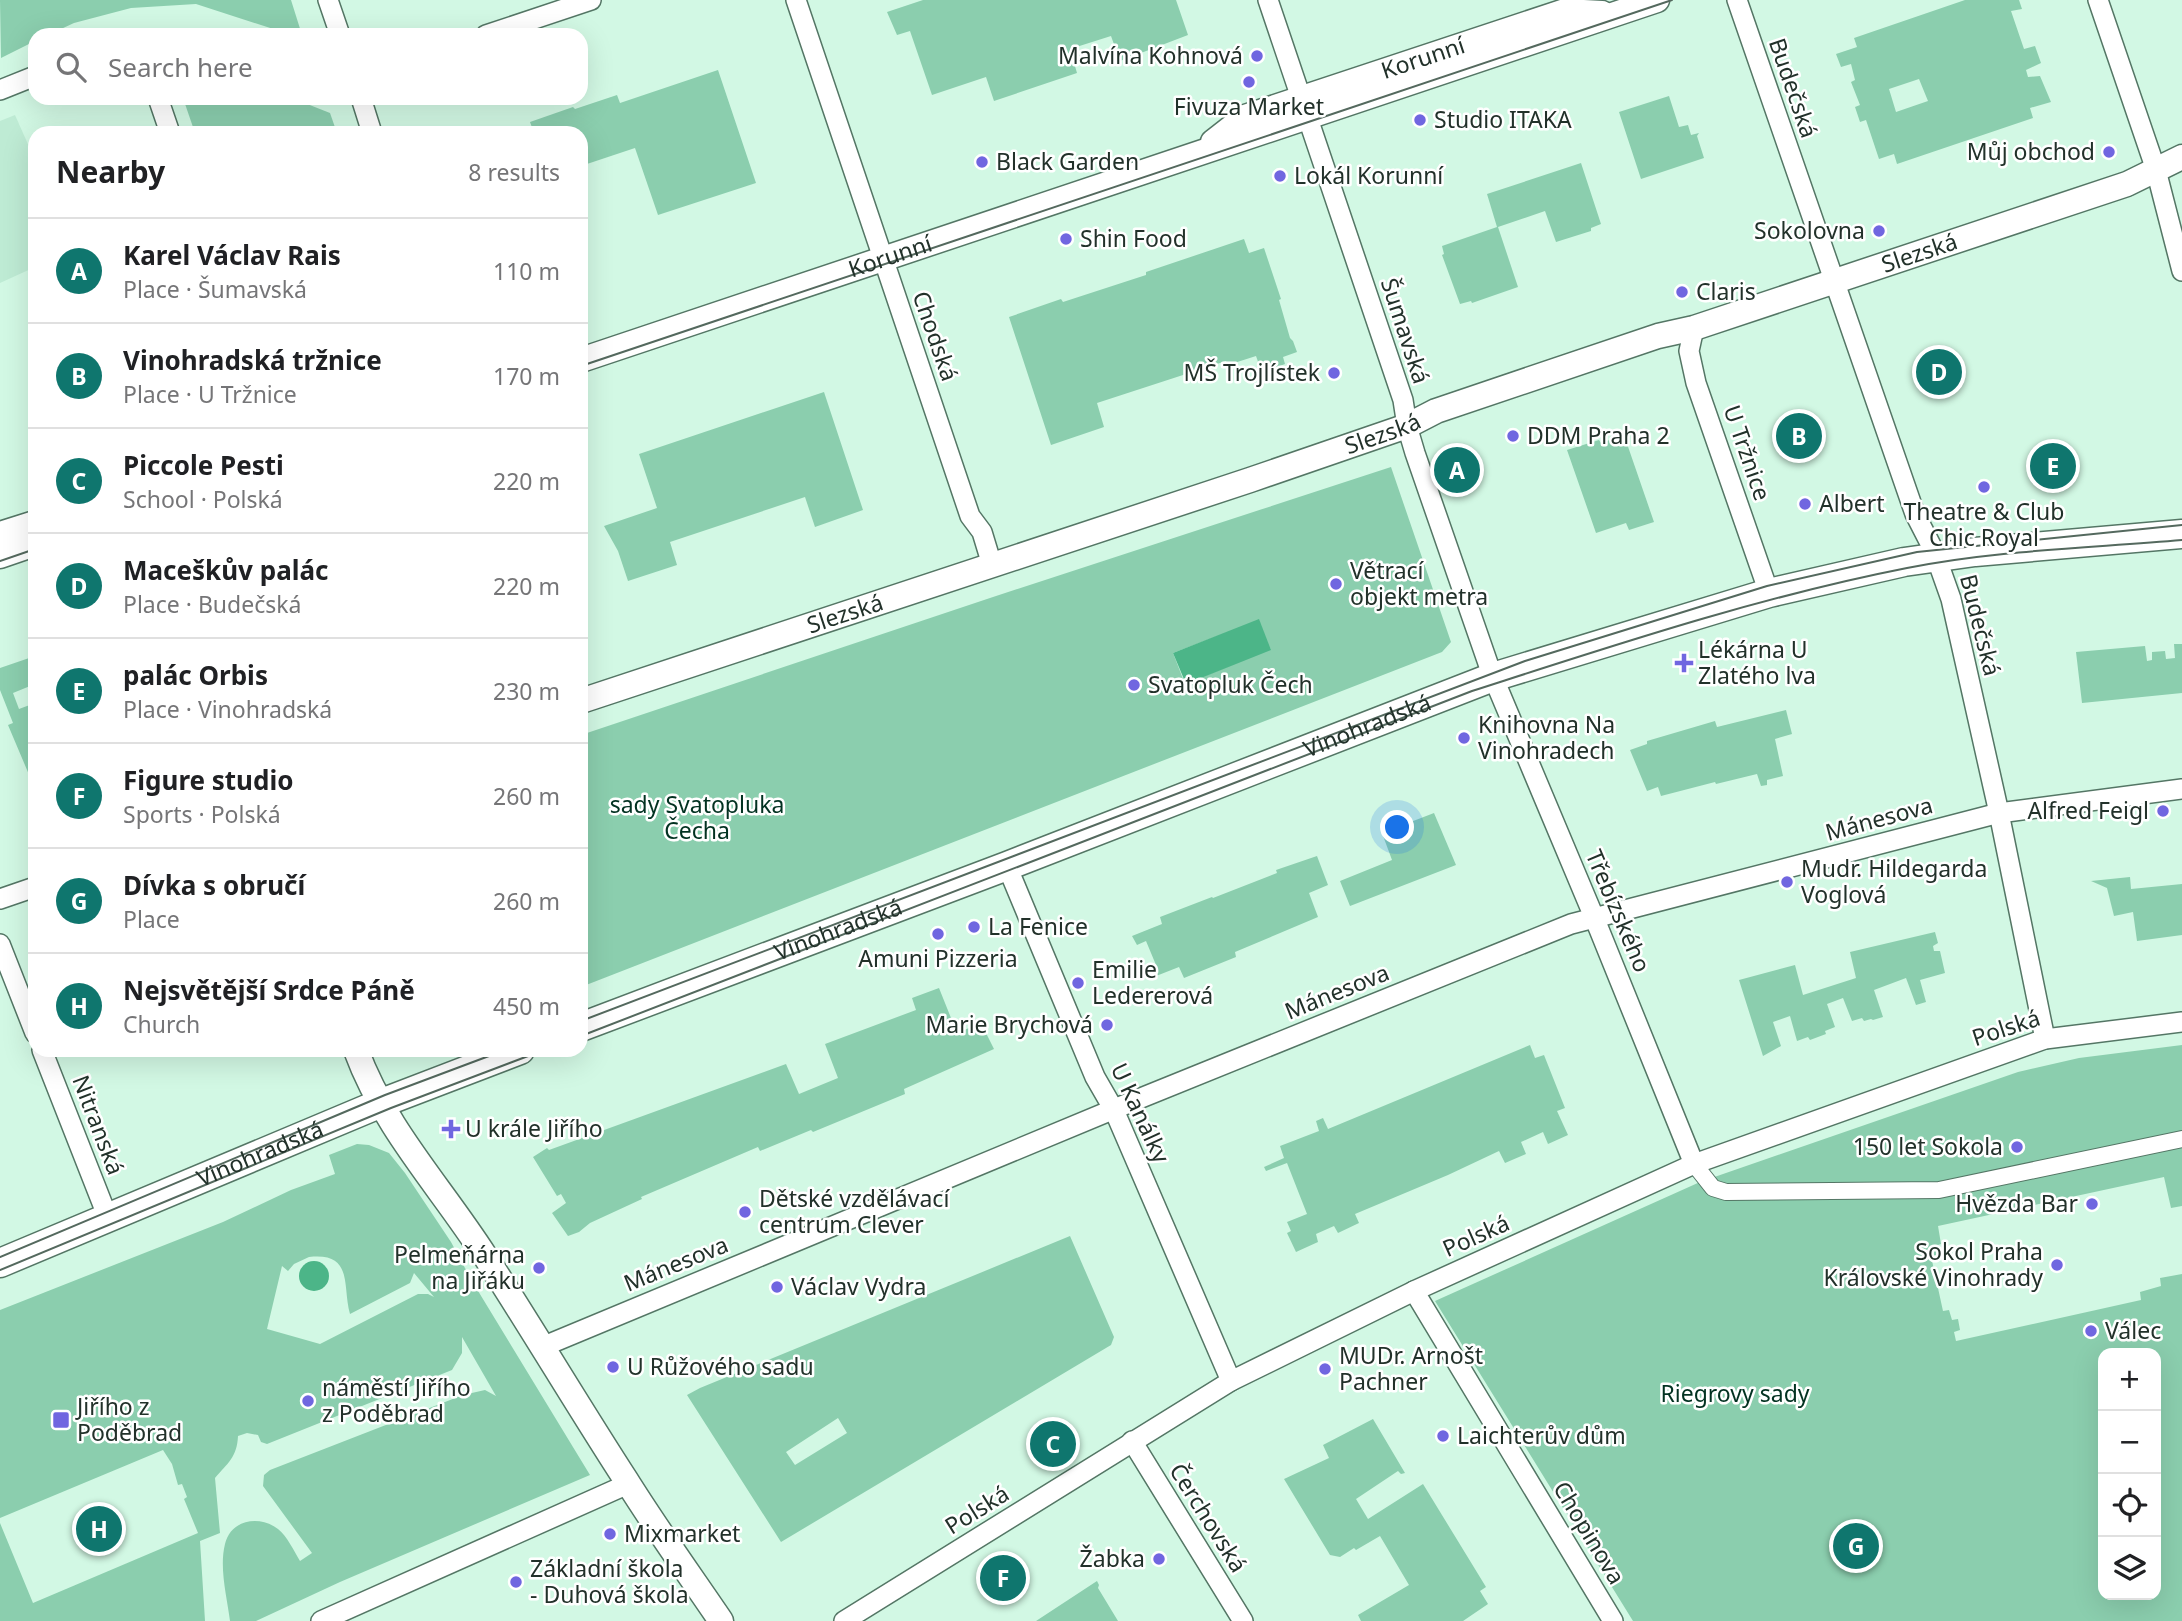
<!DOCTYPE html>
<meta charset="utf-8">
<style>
body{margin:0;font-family:"Noto Sans",sans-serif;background:#f2f2f2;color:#202124}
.controls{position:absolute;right:21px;bottom:21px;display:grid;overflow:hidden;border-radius:14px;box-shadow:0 7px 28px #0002}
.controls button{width:63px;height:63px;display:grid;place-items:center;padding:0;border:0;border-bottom:2px solid #e0e0e0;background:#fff;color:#202124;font:35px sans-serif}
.you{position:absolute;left:1398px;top:828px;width:24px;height:24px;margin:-18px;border:5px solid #fff;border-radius:50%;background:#1a73e8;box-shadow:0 0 0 10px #1a73e833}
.badge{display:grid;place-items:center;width:46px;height:46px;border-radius:50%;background:#0f766e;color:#fff;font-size:23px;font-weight:700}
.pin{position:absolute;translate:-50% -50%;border:4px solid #fff;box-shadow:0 2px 7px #0006}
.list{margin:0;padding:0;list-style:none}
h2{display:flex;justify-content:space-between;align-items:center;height:91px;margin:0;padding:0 28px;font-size:30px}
h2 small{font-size:23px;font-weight:400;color:#757577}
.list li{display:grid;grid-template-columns:46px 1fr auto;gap:21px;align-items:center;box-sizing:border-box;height:105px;padding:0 28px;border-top:2px solid #e0e0e0}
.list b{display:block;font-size:26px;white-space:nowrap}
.list p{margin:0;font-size:23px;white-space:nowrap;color:#757577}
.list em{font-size:23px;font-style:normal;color:#757577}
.icon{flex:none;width:38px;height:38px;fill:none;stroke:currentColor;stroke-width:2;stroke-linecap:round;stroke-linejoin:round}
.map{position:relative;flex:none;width:2182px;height:1621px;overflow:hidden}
.search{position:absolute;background:#fff;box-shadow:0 7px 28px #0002;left:28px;top:28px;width:560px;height:77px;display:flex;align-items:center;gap:18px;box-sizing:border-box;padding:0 24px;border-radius:21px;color:#757577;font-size:26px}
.panel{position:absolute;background:#fff;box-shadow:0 7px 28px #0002;left:28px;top:126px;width:560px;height:931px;border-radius:21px}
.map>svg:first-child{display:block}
</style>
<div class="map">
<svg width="2182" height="1621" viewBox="0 0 2182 1621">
<rect width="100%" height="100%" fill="#d2f8e4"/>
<polygon fill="#beebd4" points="15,115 35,160 35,267 0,283 0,121"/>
<g fill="#8bceae" fill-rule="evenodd">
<polygon points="0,0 291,0 302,35 292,35 196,4 131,8 74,23 48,35 35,35 35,41 1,58"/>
<polygon points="923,0 1176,0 1188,35 1120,61 1111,36 1070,49 1077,73 994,101 986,77 932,95 910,31 897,35 887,12"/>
<path d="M1965,0h54l3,9 -11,2 13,38 11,-3 6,17 -15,7 2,7 12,-1 11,26 -21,6 3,10 -136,46 -3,-10 -15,5 -13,-39 -6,2 -5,-15 5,-2 -9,-23 4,-2 -4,-16 -10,3 -5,-13 21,-7 -3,-9zM1919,79l9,22 -32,11 -7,-23z"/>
<polygon points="718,70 756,183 658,215 635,148 581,166 581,133 534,133 530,122 573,107 575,109 617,95 620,103"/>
<polygon points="1669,96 1679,127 1688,125 1691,135 1699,133 1697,136 1704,158 1641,179 1619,112"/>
<polygon points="183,98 292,98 330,113 337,133 195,133"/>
<polygon points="1581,163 1601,224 1591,228 1591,231 1556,242 1545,211 1498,227 1518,287 1472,303 1471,301 1460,304 1442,255 1444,254 1442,246 1497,227 1487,194"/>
<polygon points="1244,239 1249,253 1264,248 1281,299 1279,300 1290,338 1293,341 1297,352 1283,357 1285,364 1262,373 1256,356 1228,365 1226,361 1097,403 1104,427 1051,445 1009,317 1061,299 1063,302 1146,275 1146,272"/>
<polygon points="824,392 863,510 815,527 805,497 670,542 677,565 628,581 618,551 604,526 657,508 639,454"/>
<polygon points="1624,435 1654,522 1629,530 1626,523 1596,533 1567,450 1599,440 1601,443"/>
<path d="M1391,467l60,175 -9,10 -861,335v-252l409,-137zM1228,632l43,17 -86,35 -12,-31z"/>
<polygon points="2174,644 2182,644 2182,693 2082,703 2076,652 2145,646 2147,661 2152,660 2152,652 2165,651 2166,659 2175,658"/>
<polygon points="35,656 35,684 13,693 19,709 35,703 35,775 30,777 8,725 13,723 0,690 0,668"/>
<polygon points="1786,710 1792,734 1775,739 1783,776 1767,780 1767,785 1761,786 1757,774 1716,784 1715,782 1661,796 1658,787 1647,791 1630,750 1647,744 1647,741 1715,721 1717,727"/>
<polygon points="1434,813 1456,865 1350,906 1340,881 1392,860 1382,833"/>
<polygon points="1317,856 1328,885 1309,893 1318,917 1235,952 1236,957 1184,978 1179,967 1151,978 1147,969 1156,965 1146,941 1137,945 1132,936 1162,924 1160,917 1212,897 1213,898 1277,873 1276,870"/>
<polygon points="2130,877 2131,889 2182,884 2182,935 2137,941 2133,912 2114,916 2107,888 2091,881"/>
<polygon points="1935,932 1938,943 1933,946 1934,951 1940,951 1945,973 1920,980 1926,1002 1916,1005 1906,978 1874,990 1883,1017 1873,1020 1871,1019 1864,1021 1862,1018 1852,1021 1843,998 1827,1004 1835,1027 1825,1031 1826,1034 1810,1040 1808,1037 1797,1041 1790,1016 1773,1022 1781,1046 1763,1056 1739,980 1795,965 1803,995 1856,978 1850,952"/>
<polygon points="939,988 957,1033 981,1023 994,1049 904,1089 905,1094 813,1132 811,1130 760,1151 758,1147 641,1197 642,1199 590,1223 579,1232 568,1236 552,1213 566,1203 561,1194 557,1196 533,1157 547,1148 549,1150 786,1064 799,1094 838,1078 825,1044 916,1010 912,998"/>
<polygon points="1530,1045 1535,1058 1544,1055 1565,1108 1557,1111 1568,1135 1548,1144 1543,1132 1521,1142 1526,1154 1505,1163 1499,1151 1448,1175 1355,1214 1359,1223 1338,1233 1334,1226 1316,1234 1318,1242 1296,1252 1287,1233 1291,1231 1287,1222 1307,1214 1287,1163 1266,1171 1264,1167 1284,1158 1280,1146 1319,1131 1316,1121 1323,1118 1328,1129"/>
<path d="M2182,1045v161l-11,2 -7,-31 -226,49 3,18 -6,2 2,9 -6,1 12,55 6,-1 3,10 6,-1 2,11 -6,2 2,9 185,-41 -1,-8 21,-6 -1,-8 22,-4v347h-549l-198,-320 265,-119 318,-110 61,-14zM2103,1353h53v242h-53z"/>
<path d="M357,1144l12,1 20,8 16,20 46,69 21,39 118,194 -250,107 -84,39h-26c-3,-24 -11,-53 -5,-77 6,-25 35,-29 53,-15 9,7 16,22 22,32l12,-8 -49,-67 1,-11 6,-5 193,-75 22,-5 11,6 -34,-59v16l-10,17 -185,74 -6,-2 -3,-7 -11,-2 -9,3c-1,21 -10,27 -23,42l5,55 -20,8 5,80h-205v-98l33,80 165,-70 -14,-34 3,-2 -5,-13 -4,1 -6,-21 -9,-14 -163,68v-208l223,-88 68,-32 44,-16 -6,-19zM309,1257c45,-5 33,29 41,57l60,-31 4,-10 20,24 -6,-3h-10l-98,50 -53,-15 15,-63 6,5 6,-7z"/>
<path d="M1070,1236l44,101 -3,8 -330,197 -94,-147 13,-7zM838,1418l9,15 -52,32 -9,-13z"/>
<polygon points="1373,1419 1405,1473 1401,1474 1398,1471 1356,1499 1368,1519 1423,1484 1486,1587 1480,1591 1488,1604 1463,1621 1361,1621 1358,1615 1409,1585 1380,1536 1356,1550 1354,1548 1340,1557 1330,1555 1284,1479 1329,1458 1323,1445"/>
<polygon points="1097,1581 1099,1585 1098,1588 1118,1621 1036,1621"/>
</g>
<g fill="#4cb588">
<polygon points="1259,619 1271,650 1186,684 1173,653"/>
<circle cx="314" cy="1276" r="15"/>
</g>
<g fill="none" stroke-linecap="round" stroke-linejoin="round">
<defs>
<polyline id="pedestrian" points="1694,1164 1713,1188 1726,1192 1939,1190 2182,1139"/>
<g id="minor">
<polyline points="328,0 340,35"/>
<polyline points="796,0 970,516 982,532 992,565"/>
<polyline points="1268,0 1403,400 1407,426 1415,453 1491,672 1594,917 1694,1164"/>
<polyline points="1737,0 1915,514 1934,551 1951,599 1999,813 2045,1039"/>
<polyline points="2098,0 2156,170 2182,271"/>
<polyline points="486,35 591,0"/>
<polyline points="0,90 35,76"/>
<polyline points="158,98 170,133"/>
<polyline points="361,98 372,133"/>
<polyline points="1694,328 1689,351 1696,383 1769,593"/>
<polyline points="1007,866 1095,1077 1114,1110 1231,1381"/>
<polyline points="0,899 35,887"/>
<polyline points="0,944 35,1033"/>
<polyline points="42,1050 108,1218"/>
<polyline points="1414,1291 1613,1621"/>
<polyline points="542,1347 1136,1100 1571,924 1999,813 2182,789"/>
<polyline points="1132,1441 1243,1621"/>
<polyline points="321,1621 628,1484"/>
<polyline points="844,1621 1231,1381 1414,1291 1694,1164 2045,1039 2182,1022"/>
</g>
<g id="tertiary">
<path id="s1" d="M1213,142l32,-25 320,-106 37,2"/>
<path id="s2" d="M581,360l1076,-360"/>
<polyline points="0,534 35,523"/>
<polyline points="0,556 35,544"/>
<path id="s3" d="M581,701l669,-221 157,-54 29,-15 222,-75 36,-8 433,-144 55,-27"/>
<path d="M356,1050c29,79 84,136 129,206 48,74 93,150 141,224 30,48 63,94 95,141"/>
</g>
<g id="secondary">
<path id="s4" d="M581,1027l426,-161 486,-189 276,-84 135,-31 71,-10 207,-18"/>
<path id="s5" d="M0,1263l379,-159 141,-54"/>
</g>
</defs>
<use href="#pedestrian" stroke="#547665" stroke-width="18"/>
<use href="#minor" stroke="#547665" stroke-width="22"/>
<use href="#tertiary" stroke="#547665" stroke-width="27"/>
<use href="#secondary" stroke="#547665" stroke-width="31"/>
<use href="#pedestrian" stroke="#fff" stroke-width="16"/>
<use href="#minor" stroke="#fff" stroke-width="19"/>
<use href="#tertiary" stroke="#fff" stroke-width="24"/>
<use href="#secondary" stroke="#fff" stroke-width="28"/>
<g stroke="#54695e" stroke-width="2">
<polyline points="581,366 1672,0"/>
<polyline points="0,561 35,549"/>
<polyline points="581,1021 1525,661 1767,586 1917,552 2182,525"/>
<path d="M581,1036l891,-345c143,-46 287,-94 435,-123 90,-18 184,-20 275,-28"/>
<polyline points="0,1257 385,1095 505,1050"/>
<polyline points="0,1270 391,1108 544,1050"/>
</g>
</g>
<g fill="#7066e0" stroke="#fff" stroke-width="2.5">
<circle cx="1257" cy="56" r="7"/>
<circle cx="1249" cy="82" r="7"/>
<circle cx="1420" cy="120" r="7"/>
<circle cx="2109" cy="152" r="7"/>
<circle cx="982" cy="162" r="7"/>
<circle cx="1280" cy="176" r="7"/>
<circle cx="1879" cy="231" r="7"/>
<circle cx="1066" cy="239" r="7"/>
<circle cx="1682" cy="292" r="7"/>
<circle cx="1334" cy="373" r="7"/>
<circle cx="1513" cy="436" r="7"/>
<circle cx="1984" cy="487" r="7"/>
<circle cx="1805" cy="504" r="7"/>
<circle cx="1336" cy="584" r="7"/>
<path d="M1680.5 652.5h7v7h7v7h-7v7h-7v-7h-7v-7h7z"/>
<circle cx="1134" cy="685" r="7"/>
<circle cx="1464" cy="738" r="7"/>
<circle cx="2163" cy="811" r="7"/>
<circle cx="1787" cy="882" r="7"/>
<circle cx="974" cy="927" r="7"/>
<circle cx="938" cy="934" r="7"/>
<circle cx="1078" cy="983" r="7"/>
<circle cx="1107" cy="1025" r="7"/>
<path d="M447.5 1118.5h7v7h7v7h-7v7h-7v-7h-7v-7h7z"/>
<circle cx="2017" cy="1147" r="7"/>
<circle cx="2092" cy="1204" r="7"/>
<circle cx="745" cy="1212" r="7"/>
<circle cx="2057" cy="1265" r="7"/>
<circle cx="539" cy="1268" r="7"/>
<circle cx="777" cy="1287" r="7"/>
<circle cx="2091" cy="1331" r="7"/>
<circle cx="613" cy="1367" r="7"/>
<circle cx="1325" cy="1369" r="7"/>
<circle cx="308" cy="1401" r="7"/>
<rect x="52" y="1411" width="18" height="18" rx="3.5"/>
<circle cx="1443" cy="1436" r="7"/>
<circle cx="610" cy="1534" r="7"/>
<circle cx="1159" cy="1559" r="7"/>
<circle cx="516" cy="1582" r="7"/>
</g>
<g text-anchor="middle" stroke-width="5" stroke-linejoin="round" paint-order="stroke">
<g font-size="23" fill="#22312a" stroke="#fff" text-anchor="start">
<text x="1243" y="64" text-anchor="end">Malvína Kohnová</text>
<text x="1249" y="115" text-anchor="middle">Fivuza Market</text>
<text x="1434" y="128">Studio ITAKA</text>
<text x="2095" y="160" text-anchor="end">Můj obchod</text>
<text x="996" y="170">Black Garden</text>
<text x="1294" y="184">Lokál Korunní</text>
<text x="1865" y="239" text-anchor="end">Sokolovna</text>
<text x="1080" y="247">Shin Food</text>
<text x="1696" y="300">Claris</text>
<text x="1320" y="381" text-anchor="end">MŠ Trojlístek</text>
<text x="1527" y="444">DDM Praha 2</text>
<text x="1819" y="512">Albert</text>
<text x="1984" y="520" text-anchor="middle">Theatre &amp; Club<tspan x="1984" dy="26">Chic Royal</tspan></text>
<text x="1350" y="579">Větrací<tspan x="1350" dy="26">objekt metra</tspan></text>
<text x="1698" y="658">Lékárna U<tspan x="1698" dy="26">Zlatého lva</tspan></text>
<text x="1148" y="693">Svatopluk Čech</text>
<text x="1478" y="733">Knihovna Na<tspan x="1478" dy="26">Vinohradech</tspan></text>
<text x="2149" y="819" text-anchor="end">Alfred Feigl</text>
<text x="1801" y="877">Mudr. Hildegarda<tspan x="1801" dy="26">Voglová</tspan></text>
<text x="988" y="935">La Fenice</text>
<text x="938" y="967" text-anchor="middle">Amuni Pizzeria</text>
<text x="1092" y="978">Emilie<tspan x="1092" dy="26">Ledererová</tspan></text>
<text x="1093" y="1033" text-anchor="end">Marie Brychová</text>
<text x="465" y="1137">U krále Jiřího</text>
<text x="2003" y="1155" text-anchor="end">150 let Sokola</text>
<text x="759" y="1207">Dětské vzdělávací<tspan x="759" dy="26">centrum Clever</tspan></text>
<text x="2078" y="1212" text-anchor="end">Hvězda Bar</text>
<text x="2043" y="1260" text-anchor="end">Sokol Praha<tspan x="2043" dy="26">Královské Vinohrady</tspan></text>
<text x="525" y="1263" text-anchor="end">Pelmeňárna<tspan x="525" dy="26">na Jiřáku</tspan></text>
<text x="791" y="1295">Václav Vydra</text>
<text x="2105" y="1339">Válec</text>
<text x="1339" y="1364">MUDr. Arnošt<tspan x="1339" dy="26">Pachner</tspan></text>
<text x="627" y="1375">U Růžového sadu</text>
<text x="322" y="1396">náměstí Jiřího<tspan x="322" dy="26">z Poděbrad</tspan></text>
<text x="77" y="1415">Jiřího z<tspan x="77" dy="26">Poděbrad</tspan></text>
<text x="1457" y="1444">Laichterův dům</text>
<text x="624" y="1542">Mixmarket</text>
<text x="1145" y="1567" text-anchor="end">Žabka</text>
<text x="530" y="1577">Základní škola<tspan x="530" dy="26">- Duhová škola</tspan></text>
</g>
<g font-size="23" fill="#22312a" stroke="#fff">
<text dy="8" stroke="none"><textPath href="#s1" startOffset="228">Korunní</textPath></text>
<text transform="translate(1793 88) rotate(71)" y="8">Budečská</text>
<text dy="8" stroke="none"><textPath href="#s3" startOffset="1412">Slezská</textPath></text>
<text dy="8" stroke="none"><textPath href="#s2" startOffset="326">Korunní</textPath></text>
<text transform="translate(1405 331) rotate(72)" y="8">Šumavská</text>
<text transform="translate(935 336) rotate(71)" y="8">Chodská</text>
<text dy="8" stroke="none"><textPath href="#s3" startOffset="845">Slezská</textPath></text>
<text transform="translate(1747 453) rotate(71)" y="8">U Tržnice</text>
<text dy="8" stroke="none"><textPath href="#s3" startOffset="278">Slezská</textPath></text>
<text transform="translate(1980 625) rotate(76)" y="8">Budečská</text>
<text dy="8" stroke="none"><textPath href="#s4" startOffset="842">Vinohradská</textPath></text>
<text transform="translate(1879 819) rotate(-15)" y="8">Mánesova</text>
<text transform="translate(1618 911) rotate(67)" y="8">Třebízského</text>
<text dy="8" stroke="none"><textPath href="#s4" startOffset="275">Vinohradská</textPath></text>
<text transform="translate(1337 992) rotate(-22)" y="8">Mánesova</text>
<text transform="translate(2006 1028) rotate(-18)" y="8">Polská</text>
<text transform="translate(1140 1113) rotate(65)" y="8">U Kanálky</text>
<text transform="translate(98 1125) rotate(69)" y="8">Nitranská</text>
<text dy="8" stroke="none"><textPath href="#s5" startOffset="282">Vinohradská</textPath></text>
<text transform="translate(1476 1236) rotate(-24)" y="8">Polská</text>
<text transform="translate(676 1264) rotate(-22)" y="8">Mánesova</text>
<text transform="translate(977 1510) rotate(-32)" y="8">Polská</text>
<text transform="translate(1208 1518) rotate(58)" y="8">Čerchovská</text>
<text transform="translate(1589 1533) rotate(59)" y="8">Chopinova</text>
</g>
<g font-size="23" fill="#023221" stroke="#fff">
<text x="697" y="813">sady Svatopluka<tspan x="697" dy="26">Čecha</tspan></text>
<text x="1735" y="1402">Riegrovy sady</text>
</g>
</g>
</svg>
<div class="controls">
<button>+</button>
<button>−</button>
<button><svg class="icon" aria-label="locate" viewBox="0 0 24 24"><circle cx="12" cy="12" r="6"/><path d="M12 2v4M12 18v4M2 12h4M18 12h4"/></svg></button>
<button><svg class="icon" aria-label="layers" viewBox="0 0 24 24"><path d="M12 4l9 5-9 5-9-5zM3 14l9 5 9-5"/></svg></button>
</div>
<div class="you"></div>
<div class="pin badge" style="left:1457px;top:470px">A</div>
<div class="pin badge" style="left:1799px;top:436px">B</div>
<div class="pin badge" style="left:1053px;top:1444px">C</div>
<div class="pin badge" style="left:1939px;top:372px">D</div>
<div class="pin badge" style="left:2053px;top:466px">E</div>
<div class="pin badge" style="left:1003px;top:1578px">F</div>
<div class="pin badge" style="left:1856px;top:1546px">G</div>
<div class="pin badge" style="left:99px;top:1529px">H</div>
<div class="search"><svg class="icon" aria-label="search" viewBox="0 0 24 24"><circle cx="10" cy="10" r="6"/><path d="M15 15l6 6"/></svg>Search here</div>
<section class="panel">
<h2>Nearby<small>8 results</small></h2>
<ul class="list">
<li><span class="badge">A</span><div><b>Karel Václav Rais</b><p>Place · Šumavská</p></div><em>110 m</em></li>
<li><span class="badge">B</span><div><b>Vinohradská tržnice</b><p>Place · U Tržnice</p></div><em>170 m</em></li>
<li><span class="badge">C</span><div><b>Piccole Pesti</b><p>School · Polská</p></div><em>220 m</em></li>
<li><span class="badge">D</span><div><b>Maceškův palác</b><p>Place · Budečská</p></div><em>220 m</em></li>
<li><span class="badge">E</span><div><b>palác Orbis</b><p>Place · Vinohradská</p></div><em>230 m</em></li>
<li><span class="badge">F</span><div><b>Figure studio</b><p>Sports · Polská</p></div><em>260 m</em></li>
<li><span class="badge">G</span><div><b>Dívka s obručí</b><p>Place</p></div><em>260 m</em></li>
<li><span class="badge">H</span><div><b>Nejsvětější Srdce Páně</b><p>Church</p></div><em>450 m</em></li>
</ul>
</section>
</div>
